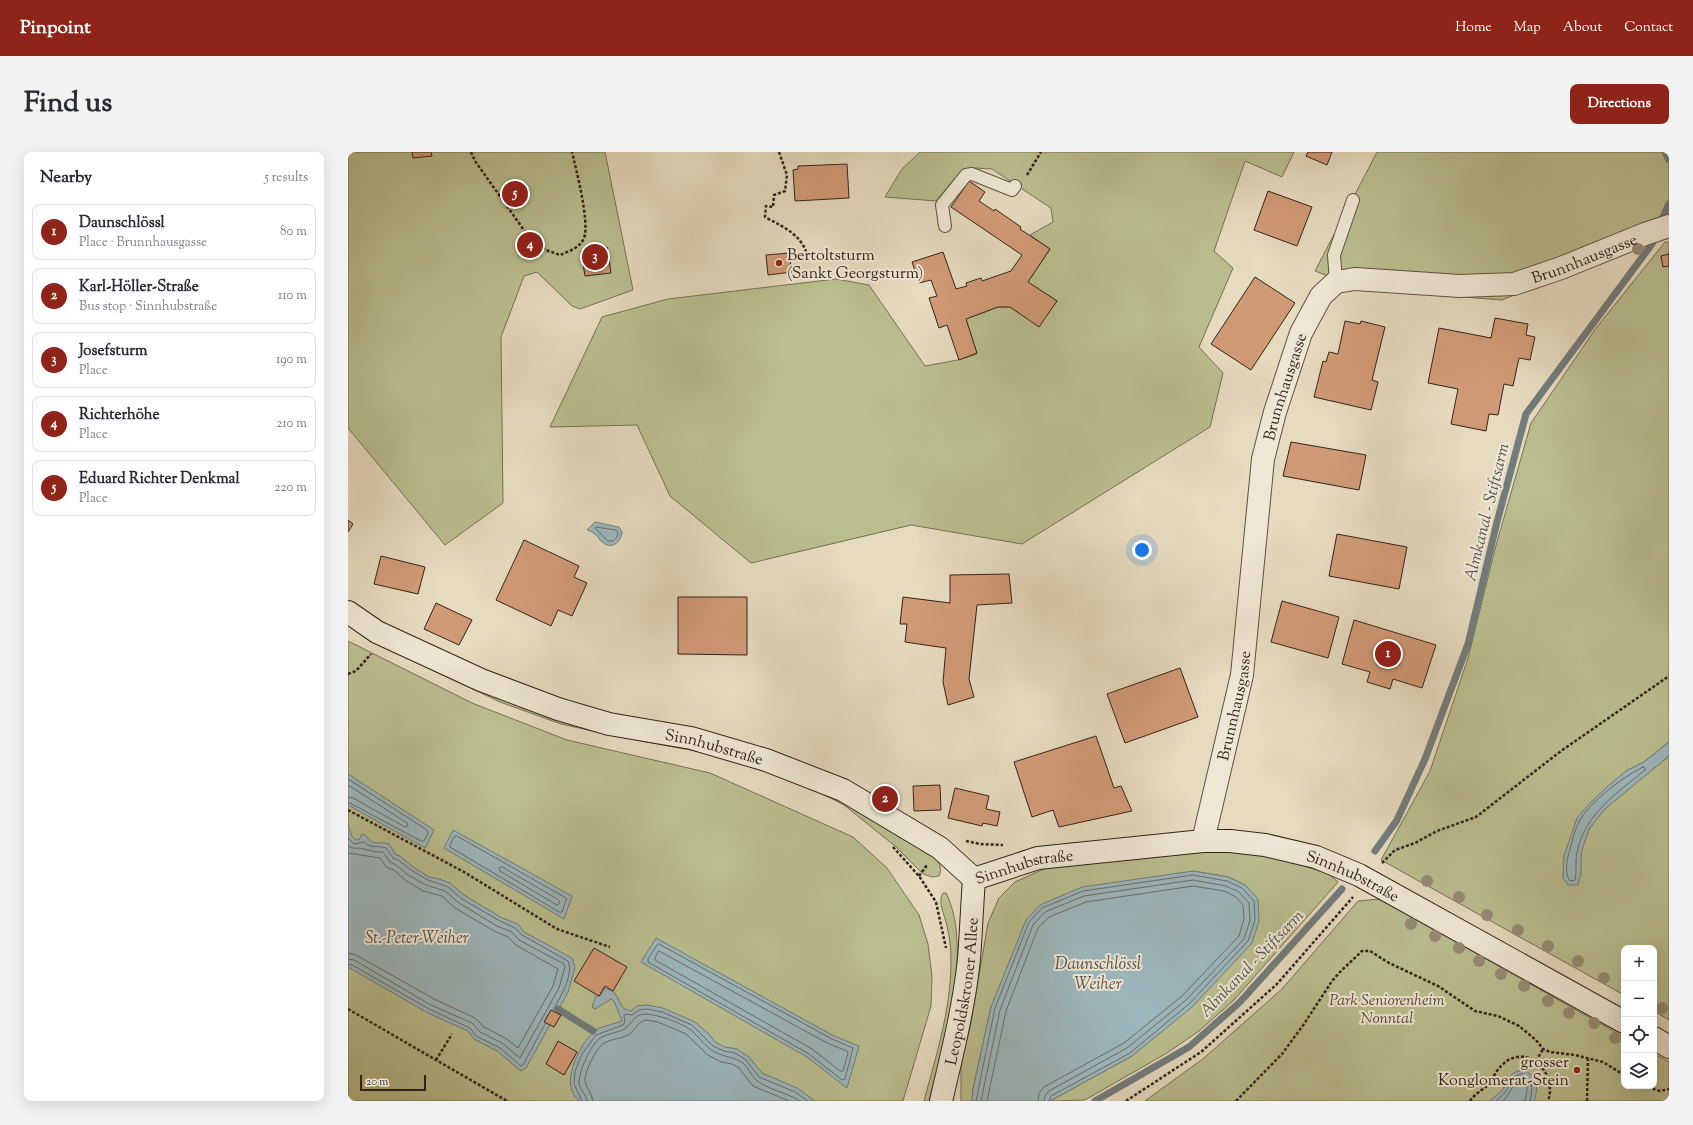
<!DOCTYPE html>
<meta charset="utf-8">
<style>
body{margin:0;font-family:"Sorts Mill Goudy",serif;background:#f2f2f3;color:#2b2b33}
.controls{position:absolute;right:12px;bottom:12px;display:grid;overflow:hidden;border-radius:8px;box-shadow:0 4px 16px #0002}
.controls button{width:36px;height:36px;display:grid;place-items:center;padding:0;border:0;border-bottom:1px solid #e1e1e2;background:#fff;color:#2b2b33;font:20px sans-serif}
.scale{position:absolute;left:12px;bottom:10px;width:66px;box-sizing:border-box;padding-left:4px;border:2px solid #32231b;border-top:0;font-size:11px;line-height:14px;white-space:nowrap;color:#32231b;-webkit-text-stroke:3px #efe7d5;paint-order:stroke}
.you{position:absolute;left:794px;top:398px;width:14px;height:14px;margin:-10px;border:3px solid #fff;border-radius:50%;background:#1a73e8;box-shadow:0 0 0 6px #1a73e833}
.badge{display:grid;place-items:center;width:26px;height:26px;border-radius:50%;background:#8f2418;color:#fff;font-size:13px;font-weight:700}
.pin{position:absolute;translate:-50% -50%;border:2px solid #fff;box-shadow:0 1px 4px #0006}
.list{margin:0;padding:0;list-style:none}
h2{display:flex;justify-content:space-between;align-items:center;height:52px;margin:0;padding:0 16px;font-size:17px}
h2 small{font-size:13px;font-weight:400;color:#7c7c81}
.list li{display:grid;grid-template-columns:26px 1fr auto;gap:12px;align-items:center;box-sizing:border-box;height:56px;margin:0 8px 8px;padding:0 8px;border:1px solid #e1e1e2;border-radius:8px}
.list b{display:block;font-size:15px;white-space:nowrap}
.list p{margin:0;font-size:13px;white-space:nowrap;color:#7c7c81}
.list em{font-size:13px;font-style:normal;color:#7c7c81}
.icon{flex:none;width:22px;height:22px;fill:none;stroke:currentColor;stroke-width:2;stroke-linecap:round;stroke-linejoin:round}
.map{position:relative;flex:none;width:1321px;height:949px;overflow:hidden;border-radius:8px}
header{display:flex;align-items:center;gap:24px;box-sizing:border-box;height:56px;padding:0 20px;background:#8f2418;color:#fff}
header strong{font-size:19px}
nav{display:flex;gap:22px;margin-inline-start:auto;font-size:14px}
.intro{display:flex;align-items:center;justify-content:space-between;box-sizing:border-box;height:96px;padding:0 24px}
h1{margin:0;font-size:28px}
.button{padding:10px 18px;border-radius:8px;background:#8f2418;color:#fff;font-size:14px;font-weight:700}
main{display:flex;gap:24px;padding:0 24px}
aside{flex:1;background:#fff;border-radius:8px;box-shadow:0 4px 16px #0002}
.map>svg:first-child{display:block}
</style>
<header>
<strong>Pinpoint</strong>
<nav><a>Home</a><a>Map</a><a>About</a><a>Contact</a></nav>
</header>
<div class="intro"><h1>Find us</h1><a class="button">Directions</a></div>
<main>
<aside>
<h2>Nearby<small>5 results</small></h2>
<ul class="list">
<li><span class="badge">1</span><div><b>Daunschlössl</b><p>Place · Brunnhausgasse</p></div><em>80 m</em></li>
<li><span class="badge">2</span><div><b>Karl-Höller-Straße</b><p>Bus stop · Sinnhubstraße</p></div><em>110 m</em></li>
<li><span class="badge">3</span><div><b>Josefsturm</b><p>Place</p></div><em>190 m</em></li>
<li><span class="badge">4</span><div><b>Richterhöhe</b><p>Place</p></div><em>210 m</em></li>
<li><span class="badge">5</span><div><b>Eduard Richter Denkmal</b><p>Place</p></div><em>220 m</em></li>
</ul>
</aside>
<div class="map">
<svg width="1321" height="949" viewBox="0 0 1321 949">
<rect width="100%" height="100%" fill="#e6dabf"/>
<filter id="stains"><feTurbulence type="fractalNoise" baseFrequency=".005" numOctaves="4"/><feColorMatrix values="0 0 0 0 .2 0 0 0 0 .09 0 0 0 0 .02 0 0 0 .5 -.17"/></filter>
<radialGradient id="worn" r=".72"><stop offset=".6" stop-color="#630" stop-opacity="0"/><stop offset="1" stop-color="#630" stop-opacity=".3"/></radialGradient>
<g fill="#babe8f" stroke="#767055">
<polygon points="0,0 257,0 285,138 232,157 224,154 189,120 176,124 153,185 155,351 97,393 0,276"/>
<polygon points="572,0 946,0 934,25 897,9 866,99 885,116 851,195 875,221 862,275 674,392 563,373 403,411 322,344 289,273 202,275 254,165 320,147 488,127 521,133 577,214 610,208 629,202 618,167 650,155 662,155 691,174 709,149 680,130 702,97 682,83 705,70 703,56 644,17 627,16 606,27 588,49 537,45 554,17"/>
<polygon points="1029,0 1321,0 1321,80 1154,148 1013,137 967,119"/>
<path d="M1317,90h4v500l-25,20 -18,9 -62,85 -1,21 5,8 13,-12c0,-6 -1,-13 0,-19 5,-44 58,-71 88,-98v264l-15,-9v-63h-30v47l-243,-135 49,-89 38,-113 27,-109 36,-126 65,-95z"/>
<polygon points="0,489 124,551 219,588 362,621 505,685 539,716 571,763 580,792 584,825 583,854 555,949 0,949"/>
<path d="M72,512l206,68 181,47 125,75c6,7 11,12 7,22l-7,1 -9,-3 -28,-28 -51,-41 -57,-29 -81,-23 -86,-16 -59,-13 -61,-22z"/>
<polygon points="876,699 912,702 946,711 981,722 990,730 885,849 851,879 819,901 737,948 702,949 784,904 897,733 880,725 845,719 643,855 625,937 624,949 613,949 613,911 622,876 640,771 651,746 667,730 696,717 729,711 837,700"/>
<path d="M595,741h3c27,53 -1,153 -17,208h-5c12,-45 27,-92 27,-139 0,-12 -1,-24 -4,-36 -2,-11 -10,-23 -4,-33z"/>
<polygon points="1032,747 1276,885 1276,934 1306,934 1306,902 1321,910 1321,949 797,949 856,906 934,837 1010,749"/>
</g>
<g fill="#9cb7bd" stroke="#727c7c">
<path d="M247,370l24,5 3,5c-1,11 -11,18 -20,10 -3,-2 -4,-6 -7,-8 -2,-2 -5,-3 -8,-4z"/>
<polygon points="1321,590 1321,604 1257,657 1241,677 1233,701 1233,721 1230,733 1220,733 1215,726 1216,704 1229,666 1243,650 1260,634 1278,619 1296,610"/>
<polygon points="0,622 86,678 77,696 0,653"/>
<path d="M0,672c3,7 2,16 11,16l3,-6 3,1c11,13 10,5 24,9l7,11 4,1 13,11 16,10 10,2 11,4 14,12 38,23 16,6 6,8 48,26 3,9 -7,25 -42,76 -5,3 -24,-20 -23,-12 -6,-8 -40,-18 -80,-46z"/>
<polygon points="105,678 224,744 216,767 96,696"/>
<polygon points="845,719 880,725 897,733 910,747 911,769 904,791 844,855 784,904 702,949 624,949 625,937 643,855 678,768 692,753 734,735"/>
<polygon points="308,786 486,884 511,894 499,936 459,905 293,810"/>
<path d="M257,836l9,4 10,17 7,2 6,-5 10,-1 16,3 32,14 13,11 7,9 10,5 12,2 12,8 13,16 35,15 18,13h-235c-22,-14 -1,-55 13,-69 4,-5 22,-8 29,-11l-8,-20 -3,-2 -16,10 -3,-2 4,-11h4z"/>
<path d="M1175,918c14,5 16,18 11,31h-44c4,-4 9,-7 12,-11 8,-9 5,-18 21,-20z"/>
</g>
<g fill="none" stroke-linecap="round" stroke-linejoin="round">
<g stroke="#676d6c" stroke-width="1">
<polygon points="248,375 268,378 270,381 269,385 265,389 260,389 248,377"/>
<path d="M1295,615l2,1v2c-28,23 -60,44 -68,82 -2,9 0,18 -2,28l-5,1c-6,-8 -3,-23 0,-32 3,-10 5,-21 10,-29 12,-20 43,-43 63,-53z"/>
<polyline points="0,627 79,678 80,681 76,689 73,689 0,650"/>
<polyline points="0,633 59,671 60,674 57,675 5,646 0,645"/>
<polygon points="109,684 218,746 218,748 214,760 211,760 102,695 102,693 106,685"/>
<path d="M0,686l6,6 10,-2c7,7 14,3 22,6l7,10 5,2 13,10 17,10 20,7 14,12 38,22 15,7 7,7 46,26c6,13 -8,37 -15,49"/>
<path d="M0,694c6,4 10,1 16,3 9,2 8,3 19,3l7,10 6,3 12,10 18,10 19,6 14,12 38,23 15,6 7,8 45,24 1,3 -6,21 -39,70 -18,-15 -22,-11 -8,-9 -41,-18 -77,-45 -6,-1"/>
<polyline points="0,701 32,706 38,715 46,718 57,728 75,739 94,744 107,756 146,779 160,785 168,793 210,817 205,834 170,896 157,886 136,875 127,866 86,847 8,803 0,801"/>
<polygon points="154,715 211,748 211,752 209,753 152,719 151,716"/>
<polygon points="311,792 484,887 505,896 497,927 494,928 461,902 300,810 300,807 309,793"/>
<polygon points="311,799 481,892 499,899 500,901 495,919 492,919 464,897 307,808 307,806"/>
<polyline points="0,812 4,813 81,857 122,876 128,884 152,896 173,914 175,913 197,872"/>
<polyline points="234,949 226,932 227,919 234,902 248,883 275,873 277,870 276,864 277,862 284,863 291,858 299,857 314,860 344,873 365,894 376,899 387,901 398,908 411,925 447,940 460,949"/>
<path d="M239,949c-1,-7 -8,-12 -8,-19 0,-11 12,-37 20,-43 6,-5 17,-6 23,-9 9,-3 11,-16 23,-16 12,0 36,9 46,16 7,6 12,14 19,19 10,8 23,7 33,14 6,5 8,13 13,17 12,10 30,12 44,21"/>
<path d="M245,949c-1,-8 -7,-13 -8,-20 -1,-9 12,-34 19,-38 7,-4 16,-4 24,-8 7,-4 9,-13 18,-15l12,2 28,12 22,21 13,7 11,2 7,4 14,18 36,15"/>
<polyline points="628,949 647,856 681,770 694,756 735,739 845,723 879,729 894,736 906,749 907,768 900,789 841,852 782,901 703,944 701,949"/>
<polyline points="633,949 652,858 685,773 697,760 736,744 845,728 878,734 891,740 901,751 902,768 896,787 838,848 779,896 701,939 697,944 696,949"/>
<polyline points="639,949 658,859 690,776 701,765 738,750 845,734 876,739 888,745 895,753 896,767 891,784 834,844 776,891 696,935 691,941 690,949"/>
<path d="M1148,949c3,-3 7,-6 10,-10 6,-7 5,-15 16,-17 13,4 10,16 8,27"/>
<path d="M1155,949c7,-7 10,-18 18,-22 10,5 5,14 4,22"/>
</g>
<g stroke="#727c7c" stroke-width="7">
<polyline points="1317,0 1321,8"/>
<polyline points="1312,72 1321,52"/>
<polyline points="1027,699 1049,668 1077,607 1120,492 1149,370 1178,262 1304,92 1307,84"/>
<polyline points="210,857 245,879"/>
<polyline points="747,949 841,895 892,850 994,737"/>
</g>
</g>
<g fill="#d19a76" stroke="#32231b">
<polygon points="64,0 83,0 84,4 65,6"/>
<polygon points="960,0 984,0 979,13 958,4"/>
<polygon points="499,12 501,46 447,49 445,18 450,17 450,14"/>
<polygon points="621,29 637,40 631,49 646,59 647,57 673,75 672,77 702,97 680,130 709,149 691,175 662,155 650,155 618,167 629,201 611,208 599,173 591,176 581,146 589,144 583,128 571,131 564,110 595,100 608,137 619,134 618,131 633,126 634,129 663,119 674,103 603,55"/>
<polygon points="920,39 964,55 949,94 906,78"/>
<polygon points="259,95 263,121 237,124 233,99"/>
<polygon points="441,101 444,120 420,123 418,103"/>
<polygon points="1321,102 1321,114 1315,115 1313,104"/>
<polygon points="907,125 947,151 903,218 863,192"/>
<polygon points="1147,166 1180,172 1178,183 1187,185 1182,208 1171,206 1165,234 1156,232 1150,263 1141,262 1138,279 1103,272 1110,237 1080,231 1091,176 1143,186"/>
<polygon points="997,169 1012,172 1013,169 1037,175 1024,228 1030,230 1023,258 966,245 975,209 978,210 981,200 990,202"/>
<polygon points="943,290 1018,303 1011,338 935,324"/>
<polygon points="0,368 5,372 0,380"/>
<polygon points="989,382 1059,395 1051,437 981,424"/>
<polygon points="176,388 231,414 226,425 239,431 224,464 210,458 203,474 148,448"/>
<polygon points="33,404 77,415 70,442 26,432"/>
<polygon points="661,422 664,451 629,453 621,527 626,545 600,553 595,530 598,496 557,490 559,472 552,472 555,445 602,451 602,423"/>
<polygon points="330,445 399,445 399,503 330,502"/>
<polygon points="934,449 991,465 980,506 923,490"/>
<polygon points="88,451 124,468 111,493 76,477"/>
<polygon points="1006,468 1088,493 1074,536 1045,527 1042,537 1019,530 1022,520 994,512"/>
<polygon points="832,516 850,565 777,591 759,542"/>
<polygon points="748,584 766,636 773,634 784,659 711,675 705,658 684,665 666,610"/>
<polygon points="592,633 593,658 566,659 565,634"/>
<polygon points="607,636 641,644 638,657 652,660 649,674 635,671 634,674 600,666"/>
<polygon points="246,796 279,815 265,839 257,834 251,844 226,829"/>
<polygon points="203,858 213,863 206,875 196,870"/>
<polygon points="210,889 229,900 216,923 198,912"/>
</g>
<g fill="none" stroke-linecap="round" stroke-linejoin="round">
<defs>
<g id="lane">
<polyline points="597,74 594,53 618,23 624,22 664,38 667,34"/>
<polyline points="988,130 986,103 1005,48"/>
</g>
<g id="street">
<path id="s1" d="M855,689l39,-166 21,-216 12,-47 26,-79 20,-37 15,-14 19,-3 105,7 54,-2 47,-16 84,-34 24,-8"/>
</g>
<g id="secondary">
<path id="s2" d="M0,460l29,20 104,48 77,29 51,15 82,14 75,22 77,30 97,58 34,31"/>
<path id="s3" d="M626,727l64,-21 165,-17h27l35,4 51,12 43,18 265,147"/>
<polyline points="1306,886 1321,895"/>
<path id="s4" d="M593,949c11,-47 23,-94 28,-142 2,-26 3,-53 5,-80"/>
</g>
</defs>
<use href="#lane" stroke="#5f5144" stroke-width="14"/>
<use href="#street" stroke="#5f5144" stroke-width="24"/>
<use href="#secondary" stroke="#32231b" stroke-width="24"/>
<g stroke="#32231b" stroke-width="2.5" stroke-dasharray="3 2" stroke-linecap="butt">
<path d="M123,0l4,9 51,72 20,17 14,5c9,-4 20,-7 24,-17 6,-15 -8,-69 -12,-86"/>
<path d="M431,0l8,23 -2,16 -11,4 -1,12 -7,-1 -1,11c22,12 40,19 44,46"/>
<polyline points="679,23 693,0"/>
<polyline points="0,522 8,519 23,502"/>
<polyline points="0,658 116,720 209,777 262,795"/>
<polyline points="618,689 632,692 655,693"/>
<polyline points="545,695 571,724 588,750 598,796"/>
<polyline points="1034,711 1047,698 1067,691 1089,679 1128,665 1213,599 1321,524"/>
<polyline points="571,724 579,713"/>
<polyline points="0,857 159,949"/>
<polyline points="88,908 104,882"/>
<polyline points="1188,909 1195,897"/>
<polyline points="1295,934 1312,939 1321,937"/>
<polyline points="778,949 853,900 929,832 1005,745"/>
<polyline points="888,949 934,902 956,872 984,829 992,820 1014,799 1022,799 1041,811 1090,834 1127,859 1150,864 1171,874 1188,888 1195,897 1202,900 1227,903 1255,910 1276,923"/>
<path d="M1122,949c5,-8 15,-12 21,-19 2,-2 2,-5 4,-8 4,-7 11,-14 18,-16 25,-8 43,22 35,43"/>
<polyline points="1239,949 1240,907"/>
</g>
<use href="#lane" stroke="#efe7d5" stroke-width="12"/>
<use href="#street" stroke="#efe7d5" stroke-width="22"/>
<use href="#secondary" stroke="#efe7d5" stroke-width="22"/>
</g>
<g fill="#968b75">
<circle cx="1290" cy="97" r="6"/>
<circle cx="1079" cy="729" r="6"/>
<circle cx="1111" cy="745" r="6"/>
<circle cx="1139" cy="763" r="6"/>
<circle cx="1063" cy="772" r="6"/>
<circle cx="1170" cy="778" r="6"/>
<circle cx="1087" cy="784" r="6"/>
<circle cx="1200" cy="794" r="6"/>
<circle cx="1111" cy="796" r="6"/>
<circle cx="1131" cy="809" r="6"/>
<circle cx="1230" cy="809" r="6"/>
<circle cx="1153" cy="822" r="6"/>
<circle cx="1256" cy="826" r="6"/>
<circle cx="1176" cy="834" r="6"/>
<circle cx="1200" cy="849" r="6"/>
<circle cx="1314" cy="856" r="6"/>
<circle cx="1221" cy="861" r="6"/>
<circle cx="1246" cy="871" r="6"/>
<circle cx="1267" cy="886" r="6"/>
</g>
<g fill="#8f2418" stroke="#efe7d5" stroke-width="1.5">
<circle cx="431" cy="111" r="4"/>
<circle cx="1229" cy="918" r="4"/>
</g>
<g text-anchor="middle" stroke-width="4" stroke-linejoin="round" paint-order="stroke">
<g font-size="16" fill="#32231b" stroke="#efe7d5" text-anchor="start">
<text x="439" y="108">Bertoltsturm<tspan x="439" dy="18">(Sankt Georgsturm)</tspan></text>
<text x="1221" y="915" text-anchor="end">grosser<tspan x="1221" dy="18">Konglomerat-Stein</tspan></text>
</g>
<g font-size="16" fill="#32231b" stroke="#efe7d5">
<text dy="6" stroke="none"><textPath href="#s1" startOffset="835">Brunnhausgasse</textPath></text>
<text dy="6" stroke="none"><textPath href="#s1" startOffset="463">Brunnhausgasse</textPath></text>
<text dy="6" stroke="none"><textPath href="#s1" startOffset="139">Brunnhausgasse</textPath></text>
<text dy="6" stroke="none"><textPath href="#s2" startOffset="393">Sinnhubstraße</textPath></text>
<text dy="6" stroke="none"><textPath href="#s3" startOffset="52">Sinnhubstraße</textPath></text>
<text dy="6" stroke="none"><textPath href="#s3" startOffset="389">Sinnhubstraße</textPath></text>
<text dy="6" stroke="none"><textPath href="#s4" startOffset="112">Leopoldskroner Allee</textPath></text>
</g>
<g font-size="16" font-style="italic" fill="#544a38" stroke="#efe7d5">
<text x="1039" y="853">Park Seniorenheim<tspan x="1039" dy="18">Nonntal</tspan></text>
</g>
<g font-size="17" font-style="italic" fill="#524f4c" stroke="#efe7d5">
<text transform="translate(1138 360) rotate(-76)" y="6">Almkanal - Stiftsarm</text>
<text x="69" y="791">St.-Peter-Weiher</text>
<text x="750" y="817">Daunschlössl<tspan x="750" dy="20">Weiher</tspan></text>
<text transform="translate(903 811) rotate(-46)" y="6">Almkanal - Stiftsarm</text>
</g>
</g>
<rect width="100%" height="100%" filter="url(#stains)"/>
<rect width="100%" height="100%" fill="url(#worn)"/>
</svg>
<div class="controls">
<button>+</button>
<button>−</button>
<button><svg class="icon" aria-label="locate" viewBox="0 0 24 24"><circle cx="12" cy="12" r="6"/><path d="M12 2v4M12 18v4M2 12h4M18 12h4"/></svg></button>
<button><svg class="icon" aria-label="layers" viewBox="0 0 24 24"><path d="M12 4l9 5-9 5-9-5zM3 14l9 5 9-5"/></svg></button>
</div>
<div class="scale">20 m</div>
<div class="you"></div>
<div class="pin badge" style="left:1040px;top:502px">1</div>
<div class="pin badge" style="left:537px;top:647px">2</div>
<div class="pin badge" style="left:247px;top:105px">3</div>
<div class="pin badge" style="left:182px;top:93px">4</div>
<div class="pin badge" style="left:167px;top:42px">5</div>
</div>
</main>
